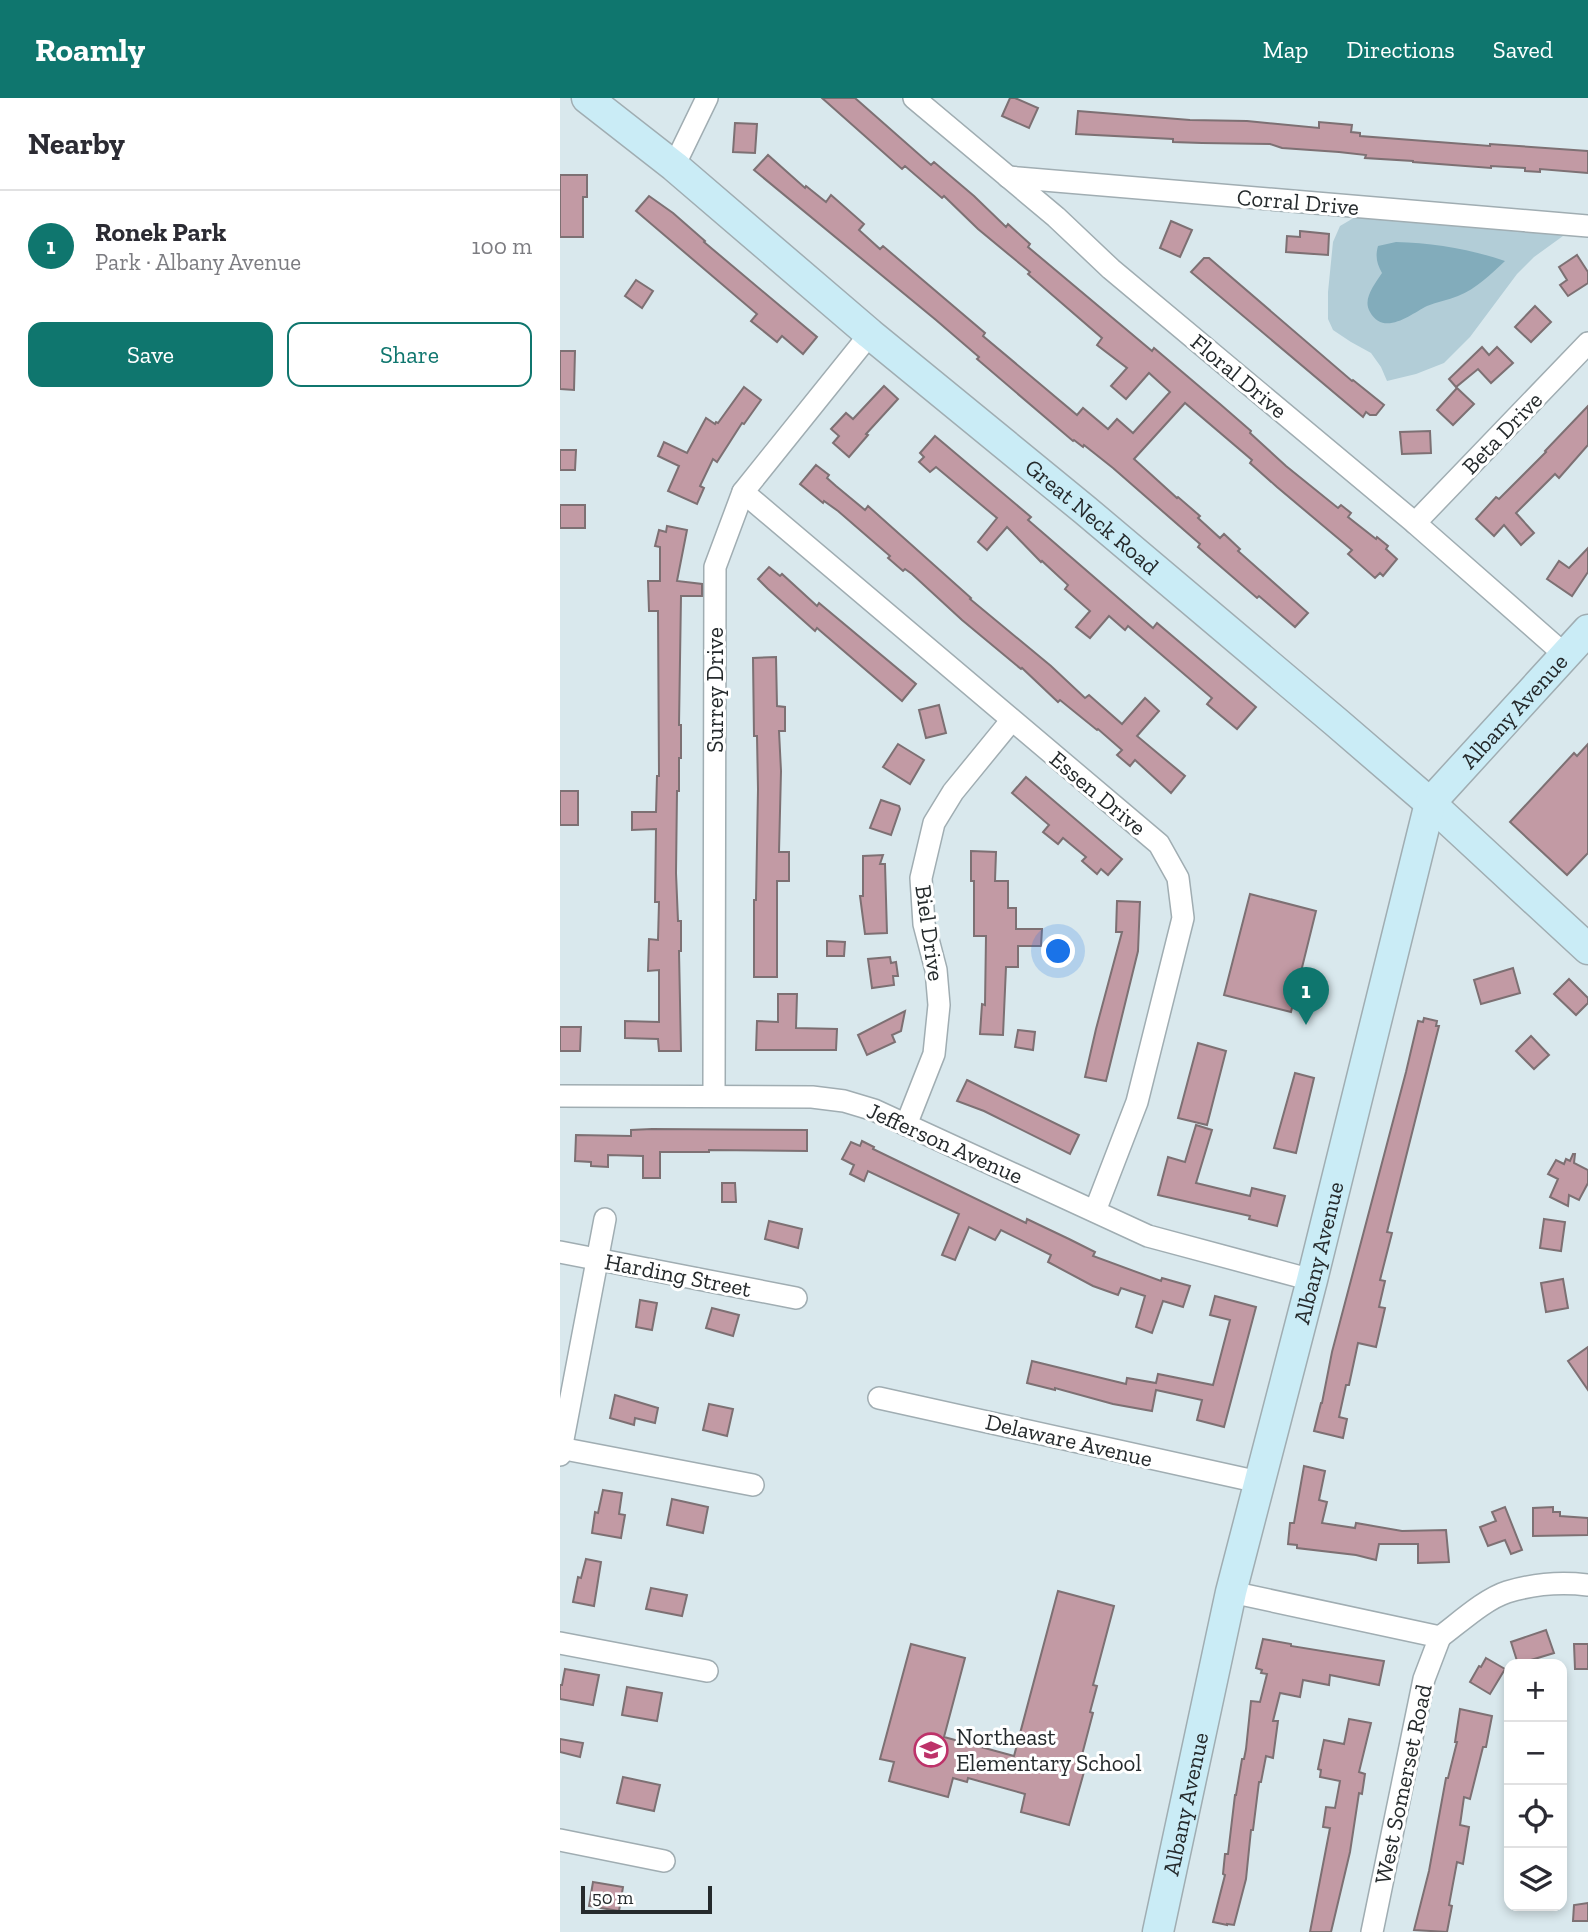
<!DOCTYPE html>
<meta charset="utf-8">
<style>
body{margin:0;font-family:"Zilla Slab",serif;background:#f2f2f3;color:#2b2b33}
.controls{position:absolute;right:21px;bottom:21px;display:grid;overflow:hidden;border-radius:14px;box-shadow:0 4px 10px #0003}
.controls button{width:63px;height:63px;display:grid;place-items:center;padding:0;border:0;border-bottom:2px solid #e1e1e2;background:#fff;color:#2b2b33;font:35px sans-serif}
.scale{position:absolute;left:21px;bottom:18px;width:131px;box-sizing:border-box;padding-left:7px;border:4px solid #252a2c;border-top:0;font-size:19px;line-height:24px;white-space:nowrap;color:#252a2c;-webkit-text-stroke:5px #fff;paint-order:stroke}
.you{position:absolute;left:499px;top:854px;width:24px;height:24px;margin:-18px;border:5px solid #fff;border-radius:50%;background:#1a73e8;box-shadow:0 0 0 10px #1a73e833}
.badge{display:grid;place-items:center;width:46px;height:46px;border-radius:50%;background:#0f766e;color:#fff;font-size:23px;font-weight:700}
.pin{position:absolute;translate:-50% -58px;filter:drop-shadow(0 2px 4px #0008)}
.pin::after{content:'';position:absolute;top:37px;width:24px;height:21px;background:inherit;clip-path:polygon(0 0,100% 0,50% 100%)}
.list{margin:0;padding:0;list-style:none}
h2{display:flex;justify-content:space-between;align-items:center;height:91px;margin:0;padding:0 28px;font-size:30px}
h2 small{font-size:23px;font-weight:400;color:#7c7c81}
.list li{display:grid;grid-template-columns:46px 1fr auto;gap:21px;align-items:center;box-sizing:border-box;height:112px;padding:0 28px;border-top:2px solid #e1e1e2}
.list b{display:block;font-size:26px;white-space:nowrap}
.list p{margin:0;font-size:23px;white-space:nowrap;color:#7c7c81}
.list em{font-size:23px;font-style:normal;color:#7c7c81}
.actions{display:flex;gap:14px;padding:21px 28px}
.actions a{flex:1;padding:16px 0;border:2px solid #0f766e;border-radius:14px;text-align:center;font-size:24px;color:#0f766e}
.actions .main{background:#0f766e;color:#fff}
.icon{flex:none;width:38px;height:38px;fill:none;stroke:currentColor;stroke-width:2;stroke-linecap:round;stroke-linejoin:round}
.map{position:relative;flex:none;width:1028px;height:1834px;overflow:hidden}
header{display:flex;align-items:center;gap:42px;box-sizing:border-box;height:98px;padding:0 35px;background:#0f766e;color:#fff}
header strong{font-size:33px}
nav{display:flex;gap:38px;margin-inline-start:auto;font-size:24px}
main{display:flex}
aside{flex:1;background:#fff}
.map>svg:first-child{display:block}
</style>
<header>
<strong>Roamly</strong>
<nav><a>Map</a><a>Directions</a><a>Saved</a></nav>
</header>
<main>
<aside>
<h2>Nearby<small></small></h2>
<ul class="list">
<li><span class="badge">1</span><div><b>Ronek Park</b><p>Park · Albany Avenue</p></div><em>100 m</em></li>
</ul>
<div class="actions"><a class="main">Save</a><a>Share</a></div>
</aside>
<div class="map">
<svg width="1028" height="1834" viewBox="0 0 1028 1834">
<rect width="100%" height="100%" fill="#d9e8ed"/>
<polygon fill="#b2cdd7" points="797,118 981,131 1003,138 974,159 957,176 910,239 884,265 856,276 827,283 821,269 811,255 791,244 773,232 768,221 768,194 773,144 780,128"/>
<path fill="#82acbb" d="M836,144c37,1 74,7 109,19 -14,13 -29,28 -47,35 -10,4 -21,6 -31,10 -16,8 -43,31 -57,6 -8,-13 5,-28 12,-39 -5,-9 -7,-16 -4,-27z"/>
<g fill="#c29aa4" stroke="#7d7073" stroke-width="2">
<polygon points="262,0 295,0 371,67 374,64 414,98 446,129 448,126 470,146 468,149 592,253 594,250 660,306 691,333 690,335 726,368 778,410 781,407 791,415 788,419 816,441 817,439 828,448 826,451 837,461 823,478 820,475 815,480 788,456 792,452 717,389 690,365 692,362 625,305 574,361 617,400 618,399 640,418 638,420 660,440 664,436 680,451 678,453 748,515 735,529 699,498 697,500 638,449 640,446 553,370 524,347 523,349 514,342 513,343 417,261 419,259 376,222 194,72 208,57 245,90 246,88 266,104 271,97 304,126 299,132 320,151 323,148 351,172 425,235 423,238 517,317 523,310 548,331 557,321 573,335 610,294 589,275 566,301 551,288 567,270 537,247 542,240 468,176 470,174 418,131 384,98 382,100 345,68 342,71"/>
<polygon points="450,0 455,0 478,10 469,30 442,18"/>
<polygon points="518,13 630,22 687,23 759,30 759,24 792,27 791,34 800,35 800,38 930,48 930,46 1028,53 1028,75 980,71 980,74 965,73 965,70 931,68 931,70 853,64 853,63 805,60 806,57 779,54 722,50 710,46 642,45 613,44 613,41 516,36"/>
<polygon points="175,25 197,26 195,55 173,54"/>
<polygon points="0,77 27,77 27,99 23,99 23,139 0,139"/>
<polygon points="89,98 113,115 145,143 144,144 257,239 243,256 222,238 217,244 191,223 197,216 76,113"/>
<polygon points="611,123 632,132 620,159 600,150"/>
<polygon points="740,133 769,136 768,157 726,154 727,138 740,139"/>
<polygon points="1017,157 1028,174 1028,185 1008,198 1000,187 1007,182 999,169"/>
<polygon points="644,160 649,160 792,283 793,282 824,307 816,317 810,317 806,314 803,319 631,174"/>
<polygon points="76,182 93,193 82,210 65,198"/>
<polygon points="975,208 991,224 971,244 955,229"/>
<polygon points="922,249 929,257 937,249 953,265 931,285 918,271 896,289 889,281"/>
<polygon points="0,253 15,253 14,292 0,291"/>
<polygon points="324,288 338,301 306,336 308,337 289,359 273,345 279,338 271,331 286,315 293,321"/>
<polygon points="184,289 201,302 184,326 182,325 157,364 153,361 140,388 144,390 137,406 108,393 119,368 98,358 104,344 127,355 146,320 155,326 156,324 158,325"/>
<polygon points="897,290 914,306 893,327 877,312"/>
<polygon points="1028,308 1028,347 999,380 995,376 956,415 974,435 961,447 944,427 934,438 916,421 936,399 939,401 986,354 985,353"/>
<polygon points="870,333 871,355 842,356 840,334"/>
<polygon points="375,338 471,419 468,422 593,530 597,525 696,609 677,631 647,606 652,600 568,528 565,532 549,518 530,540 516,529 530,513 505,491 508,487 482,463 481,464 447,429 427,452 418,444 437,420 376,369 370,374 359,364 364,359 360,355"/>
<polygon points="0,352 16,352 15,372 0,372"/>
<polygon points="256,367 269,377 267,380 276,388 305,412 308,408 411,500 410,501 491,568 525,600 529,597 562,626 585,600 599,613 577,638 625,678 611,695 575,662 570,668 557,657 562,652 538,631 537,632 500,602 498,604 462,570 461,571 402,522 352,476 345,471 343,473 328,460 330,458 278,413 264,403 263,405 240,386"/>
<rect x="0" y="407" width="25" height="23"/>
<polygon points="107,428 127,432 117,483 142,486 142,498 121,498 119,627 121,627 121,660 119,660 119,693 117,693 116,775 118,823 121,823 121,853 119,853 121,953 99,953 98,941 65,940 65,923 99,924 99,872 88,873 89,841 98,842 99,804 95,804 96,731 72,732 72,714 96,714 97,678 99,678 98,513 89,513 88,483 100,483 100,449 95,448 99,432 106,434"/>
<polygon points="1028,450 1028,474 1012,498 987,481 999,463 1009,470"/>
<polygon points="209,469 220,478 222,476 257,508 259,505 356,586 342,603 257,530 255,533 208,491 198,481"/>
<polygon points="216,559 217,608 225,609 225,633 219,633 221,673 219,754 229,754 229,783 217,783 217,879 194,879 194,802 196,802 198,691 197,638 194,638 193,560"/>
<polygon points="379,607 386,635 366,640 359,612"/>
<polygon points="338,646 364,662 350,686 323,669"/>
<polygon points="1028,646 1028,755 1007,777 950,724 1014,655 1017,658"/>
<polygon points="466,679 562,761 548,777 541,771 537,776 522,763 526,759 503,740 498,746 483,734 489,727 452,695"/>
<rect x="0" y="693" width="18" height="34"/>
<polygon points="321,702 339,708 340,711 331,737 310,730"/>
<polygon points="411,753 436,754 435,783 448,783 448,810 456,810 456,831 482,831 481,848 458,848 458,869 446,869 443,937 420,936 422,906 425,907 426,838 414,838 414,783 411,783"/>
<polygon points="323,757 320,766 325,766 327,835 305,836 300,798 303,798 303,758"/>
<polygon points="690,796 756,813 731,914 664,897"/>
<polygon points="557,803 580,804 578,853 546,983 525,979 536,931 562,834 556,834"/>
<polygon points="267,843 285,844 284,858 267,858"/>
<polygon points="330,859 331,865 336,864 338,878 333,878 334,887 312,890 308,861"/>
<polygon points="953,870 960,895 921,906 914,882"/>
<polygon points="1009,881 1028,900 1028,905 1016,917 994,896"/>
<polygon points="218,896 237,896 236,930 277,931 276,952 196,952 197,923 218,924"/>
<polygon points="345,913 341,933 332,937 335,944 307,957 298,937"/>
<polygon points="864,920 877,923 876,928 879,928 827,1134 832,1135 820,1182 825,1183 819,1209 825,1210 816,1249 798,1245 789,1287 786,1287 779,1319 787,1321 783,1340 754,1333 761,1305 762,1305 772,1254 846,974 858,923 863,924"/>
<polygon points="0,929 21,929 20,953 0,953"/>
<polygon points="458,932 475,934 473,952 455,949"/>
<polygon points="971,938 989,957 974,971 956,953"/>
<polygon points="638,945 666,953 647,1027 618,1020"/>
<polygon points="735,975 754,980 736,1055 714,1050"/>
<polygon points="407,982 519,1037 510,1056 424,1013 397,1003"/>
<polygon points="636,1027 652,1032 636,1085 690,1098 692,1090 725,1098 717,1128 689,1121 690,1118 598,1097 608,1059 625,1064"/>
<polygon points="92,1031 247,1032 247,1053 149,1052 149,1054 100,1054 100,1080 83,1080 83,1058 48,1057 48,1069 31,1068 31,1064 15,1063 16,1037 71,1038 71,1032"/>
<polygon points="302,1043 314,1049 313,1051 466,1125 467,1121 509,1141 535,1154 533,1158 601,1183 602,1180 630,1188 623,1209 603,1203 592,1235 576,1229 585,1198 561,1190 558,1197 533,1188 488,1164 491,1157 441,1132 435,1142 409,1129 395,1162 382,1157 399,1116 308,1073 304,1083 290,1076 294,1067 282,1061 291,1044 300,1048"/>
<polygon points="1013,1056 1015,1056 1014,1065 1028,1072 1028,1085 1019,1102 1009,1097 1008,1108 990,1099 998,1081 988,1076 996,1062 1004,1066 1006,1061 1010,1063"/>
<polygon points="162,1085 175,1085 176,1104 162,1104"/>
<polygon points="984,1121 1005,1124 1001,1153 980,1150"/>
<polygon points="209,1123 242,1131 238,1150 205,1141"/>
<polygon points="1003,1181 1008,1210 986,1214 981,1185"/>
<polygon points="655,1198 696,1209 664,1329 637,1322 642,1302 596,1292 592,1313 553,1306 495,1290 495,1292 467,1285 472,1263 566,1286 567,1280 596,1285 598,1276 653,1287 670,1222 650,1217"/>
<polygon points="80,1202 97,1205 92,1232 76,1229"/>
<polygon points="152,1210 179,1217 173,1238 146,1230"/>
<polygon points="1028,1249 1028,1292 1008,1263"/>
<polygon points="55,1297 98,1310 95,1325 75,1320 74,1327 50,1320"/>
<polygon points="149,1306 173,1311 167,1338 143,1332"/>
<polygon points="744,1368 765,1373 759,1402 767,1404 762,1425 795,1430 796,1425 842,1433 886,1432 889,1464 858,1465 858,1446 819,1446 816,1462 796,1457 737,1450 737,1447 728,1446 730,1425 734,1425"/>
<polygon points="43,1392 62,1395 59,1416 65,1417 61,1440 32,1435 35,1414 38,1415"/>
<polygon points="112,1401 148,1409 143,1435 107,1427"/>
<polygon points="945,1409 962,1452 951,1456 945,1442 928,1448 920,1429 936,1423 932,1414"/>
<polygon points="993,1409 993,1414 1000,1414 1000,1418 1028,1420 1028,1437 973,1438 973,1410"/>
<polygon points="26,1461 41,1464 34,1508 13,1504 18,1479 21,1480"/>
<polygon points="91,1490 127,1497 122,1518 86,1511"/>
<polygon points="498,1493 554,1508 533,1587 537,1588 530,1614 533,1615 518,1672 524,1674 509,1727 461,1714 465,1696 408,1680 407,1684 393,1680 388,1699 329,1683 334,1664 320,1661 351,1546 405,1560 384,1639 454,1658"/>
<polygon points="986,1532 994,1555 958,1566 951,1544"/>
<polygon points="703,1541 731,1546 731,1548 824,1563 819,1587 770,1577 769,1587 743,1582 740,1599 720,1595 713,1623 718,1623 713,1660 706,1658 701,1684 699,1684 693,1732 691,1732 686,1781 674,1827 667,1826 667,1827 653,1824 665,1777 663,1776 665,1756 668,1756 675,1697 676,1697 682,1661 684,1661 686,1651 691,1603 700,1604 707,1576 701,1575 702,1572 696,1570"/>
<polygon points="1014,1546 1028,1546 1028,1571 1015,1571"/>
<polygon points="926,1560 945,1571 930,1596 910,1584 919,1568 921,1569"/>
<polygon points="5,1571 39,1577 33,1607 0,1601 0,1587 2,1587"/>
<polygon points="67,1589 102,1595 97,1623 62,1617"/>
<polygon points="900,1611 932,1618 926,1649 923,1649 910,1701 904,1699 900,1727 909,1729 903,1766 897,1764 889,1807 892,1808 887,1834 854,1832 869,1773 886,1680 888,1680 897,1644 895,1644"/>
<polygon points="789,1621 811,1625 799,1674 805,1676 802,1696 799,1695 790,1754 771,1834 750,1834 770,1730 763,1729 766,1709 775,1710 780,1683 760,1679 761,1672 758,1671 764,1642 784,1646"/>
<polygon points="0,1641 23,1645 20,1659 0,1654"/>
<polygon points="63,1679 100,1687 94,1713 57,1705"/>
<polygon points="33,1784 63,1789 59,1813 29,1808"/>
<polygon points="1028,1805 1028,1823 1013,1823 1014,1807"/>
</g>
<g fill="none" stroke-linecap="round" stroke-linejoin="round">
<defs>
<g id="street">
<polyline points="354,0 496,119 551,171 855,425 1004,556"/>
<polyline points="114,68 147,0"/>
<polyline points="448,79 1028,128"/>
<polyline points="183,394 599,746 618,780 623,820 577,1004 535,1113"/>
<polyline points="855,425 1028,245"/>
<polyline points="0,998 252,999 284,1003 314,1012 588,1138 752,1182"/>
<polyline points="154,998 155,469 183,394 310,236"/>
<polyline points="346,1027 374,956 379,907 376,872 364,826 361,780 374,725 393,694 451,623"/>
<polyline points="0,1154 236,1200"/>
<polyline points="319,1300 699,1384"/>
<polyline points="0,1350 193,1387"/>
<polyline points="0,1357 45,1121"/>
<path d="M671,1494l209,45c19,-14 45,-38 67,-45 26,-8 55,-10 81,-7"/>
<polyline points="0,1545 147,1573"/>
<polyline points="0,1742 104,1763"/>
<polyline points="812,1834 864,1581 880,1539"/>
</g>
<g id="secondary">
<path id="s1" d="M27,0l87,68 196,168 215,176 251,212 94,81 158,146"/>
<path id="s2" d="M598,1834l73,-340 81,-312 118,-477 158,-173"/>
</g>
</defs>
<use href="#street" stroke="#a0adb2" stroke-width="24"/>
<use href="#secondary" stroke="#a0adb2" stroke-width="33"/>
<use href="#street" stroke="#fff" stroke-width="21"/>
<use href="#secondary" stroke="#caecf6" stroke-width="30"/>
</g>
<defs>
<symbol id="school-ring" viewBox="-11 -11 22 22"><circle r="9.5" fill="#fff" stroke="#bd3269" stroke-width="1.5"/><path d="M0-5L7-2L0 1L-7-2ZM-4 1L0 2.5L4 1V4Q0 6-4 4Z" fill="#bd3269"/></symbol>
</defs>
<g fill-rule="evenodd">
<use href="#school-ring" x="352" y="1633" width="38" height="38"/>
</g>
<g text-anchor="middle" stroke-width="6" stroke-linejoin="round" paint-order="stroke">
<g font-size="23" fill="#252a2c" stroke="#fff">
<text transform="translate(738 104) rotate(5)" y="8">Corral Drive</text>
<text transform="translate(679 278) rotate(40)" y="8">Floral Drive</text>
<text transform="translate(942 335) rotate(-46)" y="8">Beta Drive</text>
<text dy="8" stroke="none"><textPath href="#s1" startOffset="656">Great Neck Road</textPath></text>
<text transform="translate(155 592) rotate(-90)" y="8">Surrey Drive</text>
<text dy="8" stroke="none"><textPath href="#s2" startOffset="1286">Albany Avenue</textPath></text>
<text transform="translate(538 695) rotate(40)" y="8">Essen Drive</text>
<text transform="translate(370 835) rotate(82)" y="8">Biel Drive</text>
<text transform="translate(385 1045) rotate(24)" y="8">Jefferson Avenue</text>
<text dy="8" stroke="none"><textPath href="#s2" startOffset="698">Albany Avenue</textPath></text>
<text transform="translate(118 1177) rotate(11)" y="8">Harding Street</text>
<text transform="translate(509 1342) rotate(13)" y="8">Delaware Avenue</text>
<text transform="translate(843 1686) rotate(-78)" y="8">West Somerset Road</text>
<text dy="8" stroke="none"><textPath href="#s2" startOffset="131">Albany Avenue</textPath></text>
</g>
<g font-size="23" fill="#252a2c" stroke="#fff" text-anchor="start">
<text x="396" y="1647">Northeast<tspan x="396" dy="26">Elementary School</tspan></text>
</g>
</g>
</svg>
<div class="controls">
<button>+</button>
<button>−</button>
<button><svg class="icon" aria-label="locate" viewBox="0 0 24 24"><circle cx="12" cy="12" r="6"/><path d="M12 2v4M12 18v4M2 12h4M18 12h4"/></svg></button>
<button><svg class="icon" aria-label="layers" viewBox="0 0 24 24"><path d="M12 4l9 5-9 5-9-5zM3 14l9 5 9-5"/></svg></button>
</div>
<div class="scale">50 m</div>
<div class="you"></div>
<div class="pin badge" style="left:746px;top:927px">1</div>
</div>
</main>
